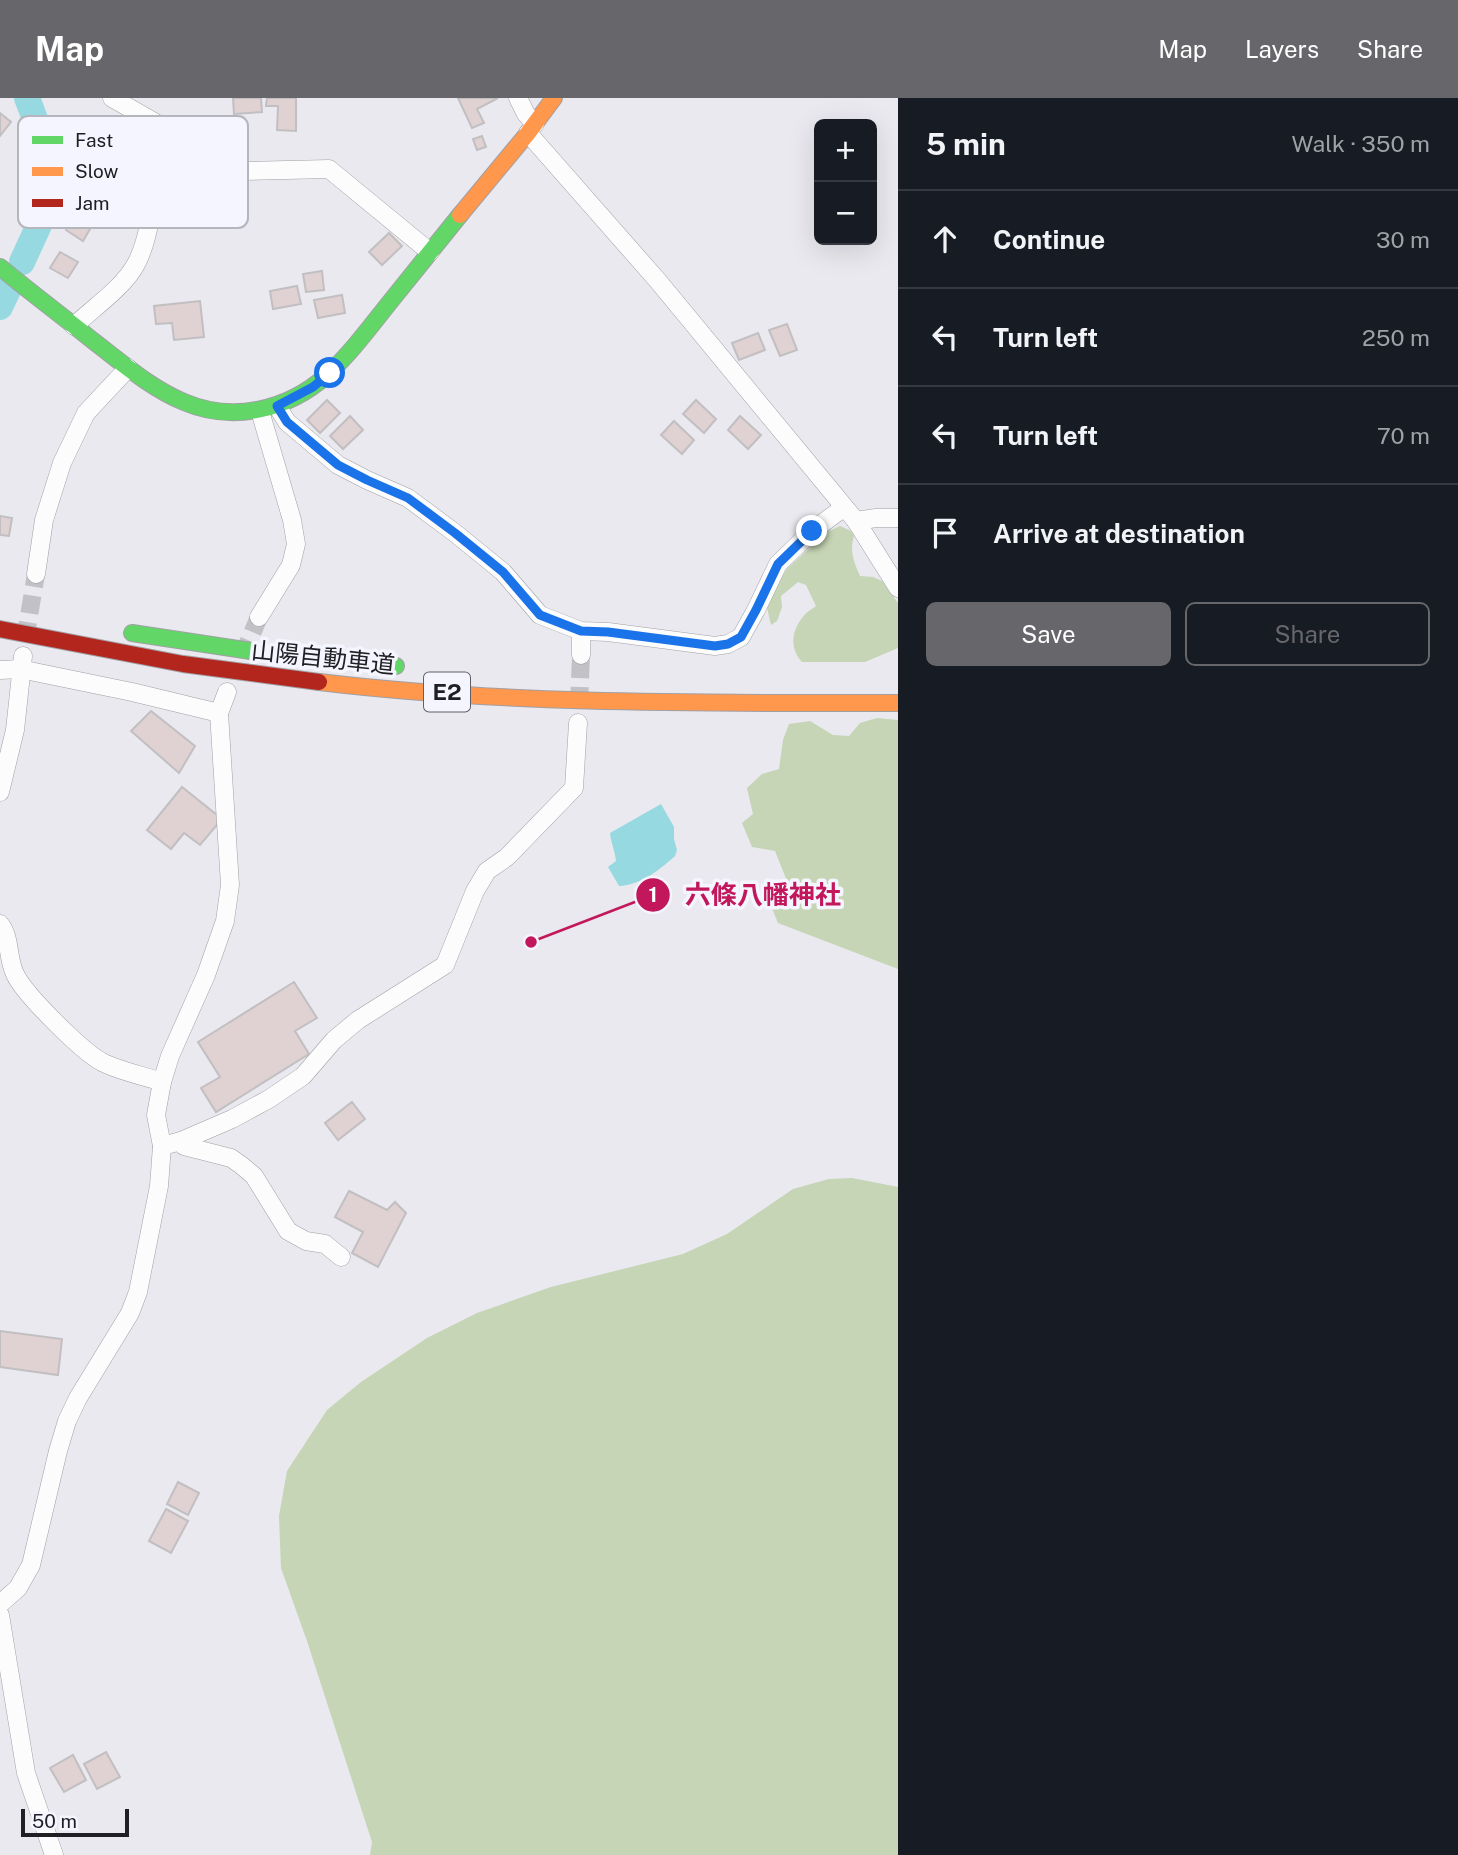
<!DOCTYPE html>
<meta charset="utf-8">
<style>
body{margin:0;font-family:"Public Sans","Noto Sans JP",sans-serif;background:#20242c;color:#f1f3f6}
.controls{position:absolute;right:21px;top:21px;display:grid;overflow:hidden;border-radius:10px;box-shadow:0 7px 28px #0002}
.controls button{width:63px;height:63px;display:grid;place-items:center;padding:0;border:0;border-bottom:2px solid #363941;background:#171b24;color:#f1f3f6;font:35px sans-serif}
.scale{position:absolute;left:21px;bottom:18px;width:108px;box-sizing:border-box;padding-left:7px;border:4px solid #202024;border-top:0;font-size:19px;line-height:24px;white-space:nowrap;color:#202024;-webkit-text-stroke:5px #f4f5fe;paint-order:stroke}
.stop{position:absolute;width:21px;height:21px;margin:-16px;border:5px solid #1a73e8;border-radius:50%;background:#fff}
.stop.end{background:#1a73e8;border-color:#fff;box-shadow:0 2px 7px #0008}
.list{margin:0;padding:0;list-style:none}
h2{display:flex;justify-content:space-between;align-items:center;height:91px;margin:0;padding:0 28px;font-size:30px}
h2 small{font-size:23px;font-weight:400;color:#9ea1a6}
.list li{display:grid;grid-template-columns:46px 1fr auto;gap:21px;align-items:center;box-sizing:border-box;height:98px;padding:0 28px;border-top:2px solid #363941}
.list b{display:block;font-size:26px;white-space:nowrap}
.list em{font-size:23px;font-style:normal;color:#9ea1a6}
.actions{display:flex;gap:14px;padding:21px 28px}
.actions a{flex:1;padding:16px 0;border:2px solid #66666b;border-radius:10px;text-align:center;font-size:24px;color:#66666b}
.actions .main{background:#66666b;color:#fff}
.icon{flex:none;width:38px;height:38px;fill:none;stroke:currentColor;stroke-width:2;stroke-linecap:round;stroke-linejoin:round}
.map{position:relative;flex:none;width:898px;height:1757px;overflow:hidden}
header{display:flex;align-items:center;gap:42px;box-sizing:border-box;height:98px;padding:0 35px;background:#66666b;color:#fff}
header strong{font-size:33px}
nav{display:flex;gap:38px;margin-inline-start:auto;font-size:24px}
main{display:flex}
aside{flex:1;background:#171b24}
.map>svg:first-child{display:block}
</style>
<header>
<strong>Map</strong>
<nav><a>Map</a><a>Layers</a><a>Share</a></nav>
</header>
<main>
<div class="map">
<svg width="898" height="1757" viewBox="0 0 898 1757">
<rect width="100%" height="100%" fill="#e9e9ef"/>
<g fill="#c5d5b5">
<path d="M840,428l11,5 3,5c-5,15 0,26 6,40l13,1 9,4 16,22v45l-33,14h-63c-12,-13 -11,-30 0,-44 3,-5 10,-9 14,-12l-10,-21 -8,-3 -17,14 1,11 -5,14 -6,4 -5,-22 21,-34 40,-37z"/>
<polygon points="877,620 898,622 898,871 778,825 766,795 787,783 775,753 752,749 742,725 753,716 747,690 762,676 779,671 783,642 789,626 810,623 833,637 849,638 860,625"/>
<polygon points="852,1080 898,1089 898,1757 370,1757 372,1744 307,1543 281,1470 279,1418 287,1373 327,1312 361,1284 427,1240 477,1215 551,1189 683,1156 727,1136 793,1091 829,1081"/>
</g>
<path fill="#96d9e0" d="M661,706l13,23v12l3,11 -2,6c-16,14 -34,29 -56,30l-11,-19 8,-6c-1,-10 -5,-18 -6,-28z"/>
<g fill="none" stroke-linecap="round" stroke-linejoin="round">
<g stroke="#96d9e0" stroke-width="26">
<polyline points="22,164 39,127 42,90 52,66 27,0"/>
<polyline points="0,209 9,190"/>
</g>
</g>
<g fill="#e0d1d2" stroke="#c1bfc1" stroke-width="2">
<polygon points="233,0 261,0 262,14 234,16"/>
<polygon points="267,0 296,0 296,33 277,32 278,8 266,8"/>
<polygon points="458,0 498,0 477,11 484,25 472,30"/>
<polygon points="0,15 11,24 0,38"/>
<polygon points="482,38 486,49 477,52 473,41"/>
<polygon points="75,116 93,126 83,143 66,132"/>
<polygon points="389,135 402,148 382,167 369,154"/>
<polygon points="60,154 78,164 68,180 50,170"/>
<polygon points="322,173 324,192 306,194 303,176"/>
<polygon points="297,188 301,206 273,211 270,193"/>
<polygon points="342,197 345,215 318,220 314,202"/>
<polygon points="200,203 204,239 174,242 172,225 156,226 154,208"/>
<polygon points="787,226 797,252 780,258 769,232"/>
<polygon points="758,235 765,252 739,262 732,245"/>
<polygon points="327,302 340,315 320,335 307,322"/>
<polygon points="696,302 716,321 704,335 683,316"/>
<polygon points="350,318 363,332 343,351 330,338"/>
<polygon points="740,318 761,337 748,351 728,332"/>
<polygon points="674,323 694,342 682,356 661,337"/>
<polygon points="0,418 12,420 9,438 0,437"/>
<polygon points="151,613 195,648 179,675 131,633"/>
<polygon points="182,689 222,721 200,747 184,735 171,751 147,732"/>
<polygon points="294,884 317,920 295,933 309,956 216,1014 201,990 220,979 198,944"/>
<polygon points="352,1004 365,1021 338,1042 325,1025"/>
<polygon points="349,1093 387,1112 395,1104 406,1115 378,1169 352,1155 363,1134 335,1119"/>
<polygon points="0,1233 62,1241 58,1277 0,1269"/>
<polygon points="178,1384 199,1395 188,1417 167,1406"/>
<polygon points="166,1411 188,1423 171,1455 149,1443"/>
<polygon points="106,1654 120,1679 97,1691 84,1666"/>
<polygon points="73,1657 86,1682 64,1694 50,1670"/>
</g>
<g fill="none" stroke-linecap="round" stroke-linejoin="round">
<g stroke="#c1c1c6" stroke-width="18" stroke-dasharray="18 9" stroke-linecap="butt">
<polyline points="25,542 36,476"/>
<polyline points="242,559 259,519"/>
<polyline points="579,607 581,557"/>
</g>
<defs>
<g id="street">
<polyline points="112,0 240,73 329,71 430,154"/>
<polyline points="518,0 526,16 535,26"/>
<polyline points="528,35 658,183 856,423 898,490"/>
<path d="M74,228c19,-18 50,-39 62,-62 11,-20 14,-47 19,-69l85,-24"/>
<polyline points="277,308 287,324 338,367 367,382 408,400 455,435 503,474 540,517 581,533 608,534 715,548 728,546 741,539 756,512 778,466 812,433 843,410"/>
<polyline points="856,423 876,420 898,420"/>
<polyline points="36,476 44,422 62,365 86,315 128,270"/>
<polyline points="259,519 291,467 296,446 292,422 260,313"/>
<polyline points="581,557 581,533"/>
<polyline points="0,572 20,571 132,594 219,615"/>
<polyline points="0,694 15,632 23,558"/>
<path d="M0,826c11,14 7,34 15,50 9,20 71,82 91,90 18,8 38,12 56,18"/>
<polyline points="181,1043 184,1048 231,1060 241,1067 254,1078 288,1133 306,1143 325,1146 341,1159"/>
<polyline points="162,1048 181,1043 232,1021 269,1001 303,978 334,942 358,922 445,867 475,793 487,773 507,759 574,690 578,625"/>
<polyline points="0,1506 18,1490 31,1467 58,1353 67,1323 78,1300 130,1215 138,1194 159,1088 162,1048 156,1017 162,984 170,958 206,877 225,823 230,787 219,615 227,594"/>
<polyline points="0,1517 26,1675 54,1757"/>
</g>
<g id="fast">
<path d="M0,169c30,25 61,48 92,73 29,22 58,48 92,62 49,21 104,8 143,-27 24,-22 43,-48 63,-73 23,-29 47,-58 70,-87"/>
<polyline points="132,535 251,553 396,568"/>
</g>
<g id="slow">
<polyline points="460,117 528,35 554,0"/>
<path d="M319,584c192,23 386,21 579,21"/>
</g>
<polyline id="jam" points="0,531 183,566 319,584"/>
</defs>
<use href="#street" stroke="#a0a0a5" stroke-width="19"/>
<use href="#fast" stroke="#a0a0a5" stroke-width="18"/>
<use href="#slow" stroke="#a0a0a5" stroke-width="18"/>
<use href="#jam" stroke="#a0a0a5" stroke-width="18"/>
<use href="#street" stroke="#fcfcfd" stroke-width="18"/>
<use href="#fast" stroke="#63d668" stroke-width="16"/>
<use href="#slow" stroke="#ff974d" stroke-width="16"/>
<use href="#jam" stroke="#b3261e" stroke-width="16"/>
</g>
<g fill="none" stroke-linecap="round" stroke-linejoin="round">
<polyline stroke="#1a73e8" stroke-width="9" points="330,275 313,289 277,308 287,324 338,367 367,382 408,400 455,435 503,474 540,517 581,533 608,534 715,548 728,546 741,539 756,512 778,466 812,433"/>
</g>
<g text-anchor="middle" stroke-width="7" stroke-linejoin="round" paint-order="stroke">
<rect fill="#f4f5fe" stroke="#606065" stroke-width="2" x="424" y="574.5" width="46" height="39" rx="5"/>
<g font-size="23" font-weight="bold" fill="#202024">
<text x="447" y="602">E2</text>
</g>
<g font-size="24" fill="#202024" stroke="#f4f5fe">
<text transform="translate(323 560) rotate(6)" y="8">山陽自動車道</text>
</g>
</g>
<rect x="18" y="18" width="230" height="112" rx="10" fill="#f4f5fe" stroke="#b4b5bd" stroke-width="2"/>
<rect x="32" y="38" width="31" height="8" fill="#63d668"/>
<rect x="32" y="69" width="31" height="9" fill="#ff974d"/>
<rect x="32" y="101" width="31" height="8" fill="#b3261e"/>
<g font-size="19" fill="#202024">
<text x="75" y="49">Fast</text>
<text x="75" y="80">Slow</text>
<text x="75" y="112">Jam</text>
</g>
<path fill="none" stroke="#c2185b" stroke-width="2.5" d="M531 844L653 797"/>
<g fill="#c2185b" stroke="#f4f5fe" stroke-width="2.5">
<circle cx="531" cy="844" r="7"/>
<circle cx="653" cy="797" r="18"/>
</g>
<g font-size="21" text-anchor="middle" font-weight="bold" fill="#fff">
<text x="653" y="804">1</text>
</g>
<g font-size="26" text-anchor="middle" font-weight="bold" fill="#c2185b" stroke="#f4f5fe" stroke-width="7" stroke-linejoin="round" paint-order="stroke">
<text x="763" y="806">六條八幡神社</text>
</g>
</svg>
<div class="controls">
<button>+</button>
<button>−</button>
</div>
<div class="scale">50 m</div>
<div class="stop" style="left:330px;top:275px"></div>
<div class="stop end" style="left:812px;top:433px"></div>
</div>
<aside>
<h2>5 min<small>Walk · 350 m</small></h2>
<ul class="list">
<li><svg class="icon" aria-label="ahead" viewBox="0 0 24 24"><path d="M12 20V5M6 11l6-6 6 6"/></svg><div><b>Continue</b></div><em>30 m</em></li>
<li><svg class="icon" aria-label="left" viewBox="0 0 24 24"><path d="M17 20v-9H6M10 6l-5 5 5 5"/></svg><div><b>Turn left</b></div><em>250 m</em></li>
<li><svg class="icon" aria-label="left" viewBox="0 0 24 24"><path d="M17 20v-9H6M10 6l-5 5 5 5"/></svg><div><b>Turn left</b></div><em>70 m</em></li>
<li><svg class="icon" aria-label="arrive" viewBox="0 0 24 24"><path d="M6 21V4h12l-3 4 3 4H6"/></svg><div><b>Arrive at destination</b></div></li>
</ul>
<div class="actions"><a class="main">Save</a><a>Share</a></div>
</aside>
</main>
